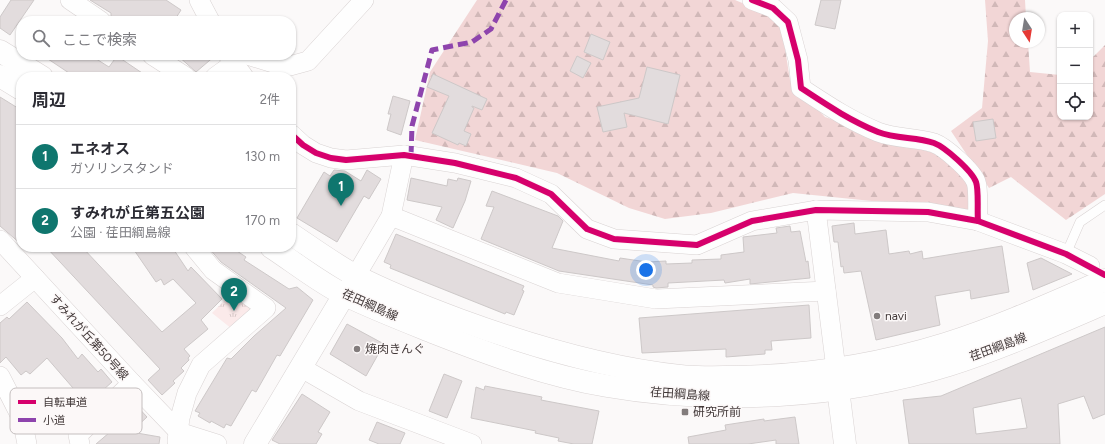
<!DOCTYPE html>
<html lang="ja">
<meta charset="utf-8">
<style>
body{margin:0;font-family:Figtree,"Noto Sans JP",sans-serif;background:#f7f7f7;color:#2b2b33}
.controls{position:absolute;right:12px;top:12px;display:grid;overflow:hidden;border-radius:8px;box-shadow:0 1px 3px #0004}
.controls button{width:36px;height:36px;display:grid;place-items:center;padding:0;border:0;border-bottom:1px solid #e1e1e2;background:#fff;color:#2b2b33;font:20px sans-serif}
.compass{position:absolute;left:1009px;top:12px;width:36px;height:36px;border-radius:50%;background:#fff;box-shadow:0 1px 3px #0004;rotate:168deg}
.you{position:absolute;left:646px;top:270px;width:14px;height:14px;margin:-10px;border:3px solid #fff;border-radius:50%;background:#1a73e8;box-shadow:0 0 0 6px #1a73e833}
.badge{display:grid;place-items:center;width:26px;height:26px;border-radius:50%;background:#0f766e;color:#fff;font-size:13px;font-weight:700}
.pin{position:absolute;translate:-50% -33px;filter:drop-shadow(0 1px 2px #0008)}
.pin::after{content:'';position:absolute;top:21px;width:14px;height:12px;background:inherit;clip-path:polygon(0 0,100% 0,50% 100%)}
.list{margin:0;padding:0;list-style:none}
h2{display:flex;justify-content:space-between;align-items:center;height:52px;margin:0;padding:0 16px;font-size:17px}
h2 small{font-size:13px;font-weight:400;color:#7c7c81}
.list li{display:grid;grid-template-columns:26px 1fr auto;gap:12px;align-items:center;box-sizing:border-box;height:64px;padding:0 16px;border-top:1px solid #e1e1e2}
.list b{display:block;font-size:15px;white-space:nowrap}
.list p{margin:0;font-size:13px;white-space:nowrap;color:#7c7c81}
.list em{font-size:13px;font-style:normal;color:#7c7c81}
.icon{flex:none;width:22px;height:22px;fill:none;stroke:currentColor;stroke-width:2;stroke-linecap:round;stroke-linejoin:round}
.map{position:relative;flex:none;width:1105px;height:444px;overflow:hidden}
.search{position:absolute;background:#fff;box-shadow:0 1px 3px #0004;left:16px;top:16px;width:280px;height:44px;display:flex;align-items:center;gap:10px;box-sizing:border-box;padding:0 14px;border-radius:16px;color:#7c7c81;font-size:15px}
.panel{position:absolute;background:#fff;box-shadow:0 1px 3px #0004;left:16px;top:72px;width:280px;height:180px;border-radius:16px}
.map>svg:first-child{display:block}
</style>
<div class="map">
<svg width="1105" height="444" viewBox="0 0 1105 444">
<defs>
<pattern id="forest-firs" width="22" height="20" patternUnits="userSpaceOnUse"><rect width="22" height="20" fill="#f2d6d6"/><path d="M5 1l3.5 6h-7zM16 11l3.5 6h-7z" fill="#d1b8b8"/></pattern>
<pattern id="park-tufts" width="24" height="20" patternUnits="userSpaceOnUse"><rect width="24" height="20" fill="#fbeaea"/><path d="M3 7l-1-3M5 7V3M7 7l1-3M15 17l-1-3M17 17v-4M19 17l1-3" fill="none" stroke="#d8c9c9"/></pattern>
</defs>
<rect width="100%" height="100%" fill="#fbf9f9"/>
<g fill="url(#forest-firs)">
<polygon points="477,0 735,0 764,12 782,30 790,80 825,117 951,159 974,182 970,211 793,193 711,213 665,219 629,208 557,173 415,140 430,72"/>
<polygon points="985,0 1025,0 1026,18 1015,18 1015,42 1028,42 1030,72 1060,75 1060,117 1090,117 1090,60 1105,45 1105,194 1066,220 1011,177 989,188 951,131 982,108 988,41"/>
</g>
<polygon fill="url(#park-tufts)" points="233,292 257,309 232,329 212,313"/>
<g fill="#e2dcdd" stroke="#cdc8c8" fill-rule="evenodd">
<polygon points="11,0 34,0 10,35 0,28 0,17"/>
<polygon points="90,0 166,0 181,10 174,21 118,21 111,17 111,13"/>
<polygon points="821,0 841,0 835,29 815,25"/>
<polygon points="591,34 610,42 603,60 584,52"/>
<polygon points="42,55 90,55 109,67 117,56 148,77 75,77"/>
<polygon points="177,55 216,55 196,72"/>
<polygon points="577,56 591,63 583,78 570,71"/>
<polygon points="647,67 680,75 668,124 624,113 627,127 603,132 597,107 639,98"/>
<polygon points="433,74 487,99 482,110 472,106 472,107 474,108 464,131 471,134 466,146 459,143 458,145 432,133 449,96 427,87"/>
<polygon points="393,96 410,101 401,135 387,130 391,114 388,114"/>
<polygon points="0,97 21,110 21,244 0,226"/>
<polygon points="993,119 996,138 976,141 973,122"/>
<polygon points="334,170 345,171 361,181 367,170 381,179 369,199 364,196 337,242 297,218 324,172 330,176"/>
<polygon points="411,178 447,186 448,179 457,181 458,178 471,181 465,201 453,228 436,220 442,207 407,200"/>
<polygon points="492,191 558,216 563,221 552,248 619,261 620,258 647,262 666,261 666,264 692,263 692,260 721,259 721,255 744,252 743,237 777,233 776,228 790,226 791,232 800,231 806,262 808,261 810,278 750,284 750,279 725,283 724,280 668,283 668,287 656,288 653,287 653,285 559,271 481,239 494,207 486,206"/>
<polygon points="854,223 855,234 886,230 889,254 909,251 910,254 922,251 923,259 1002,246 1009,292 971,299 970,290 935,296 940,325 876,340 861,271 844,273 843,266 841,267 838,242 834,242 832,226"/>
<polygon points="396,234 524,286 522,290 524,291 514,315 506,312 505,314 390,268 391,265 384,262"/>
<polygon points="46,247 82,247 162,332 196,303 173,279 164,285 161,279 156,282 132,247 172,247 188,271 191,267 222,299 201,320 208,329 184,349 190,356 188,358 189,360 181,368 184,371 173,381 175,383 162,395 148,380 160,369"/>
<polygon points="208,247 231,247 246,257 244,260 289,289 297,287 313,300 280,356 277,355 256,392 252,390 231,426 226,424 224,428 211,421 210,423 198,416 200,413 195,411 227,358 231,359 254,336 286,308 221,262"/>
<polygon points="1041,258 1072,274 1033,290 1027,263"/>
<polygon points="27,302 62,338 78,359 82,354 98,372 101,369 112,382 76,414 71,409 63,417 54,408 73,388 47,358 30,374 26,371 21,375 6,357 0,363 0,323 7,317 9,319"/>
<polygon points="809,305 811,338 771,341 772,350 765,350 765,354 726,357 726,349 642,353 639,318"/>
<polygon points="347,324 384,344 366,376 330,354"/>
<path d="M1105,327v87l-12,5 -9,-23 -26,8 2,40h-151l-6,-44 38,-4zM1021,398l6,30 -51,6 -3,-26z"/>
<polygon points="444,374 462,381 447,418 429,411"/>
<polygon points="485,386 542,397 541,400 599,411 592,444 574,444 558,441 559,438 535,433 536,431 471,418 476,387 484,390"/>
<polygon points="302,394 330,412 318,432 322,434 316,444 280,444 272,440"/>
<polygon points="135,404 147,417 131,432 160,437 159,444 96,444 123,421 120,418"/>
<polygon points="795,417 799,444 776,444 776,440 748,444 689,444 688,437 726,430 725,425 764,419 764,421"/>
<polygon points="377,422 405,433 400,444 379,444 369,440"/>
</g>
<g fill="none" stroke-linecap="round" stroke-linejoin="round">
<defs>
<polyline id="service" points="1066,254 1080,222 1105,205"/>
<g id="minor">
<polyline points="70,0 101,21"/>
<polyline points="199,0 210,21"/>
<path d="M752,0l21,8 15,14 10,38 3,28c26,17 48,32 77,44 18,7 38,5 56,11 11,4 38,28 42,39 3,8 1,30 2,39"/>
<polyline points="152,55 186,77"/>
<polyline points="228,55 244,77"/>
<polyline points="247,55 286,67 308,61 364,0"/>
<polyline points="215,77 233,64"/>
<polyline points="291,134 303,145 316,153 331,158 346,160 404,155 455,163 516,178 551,194 587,229 614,239 697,245 752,221 816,210 928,212 978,221 1066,254 1090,266"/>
<polyline points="816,210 836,369"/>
<polyline points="391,216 558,283 656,299 826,291"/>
<polyline points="0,240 132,383 179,432 217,444"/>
<polyline points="348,289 391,216 404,155"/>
<polyline points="0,306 35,278"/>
<polyline points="300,367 359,401 472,444"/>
<polyline points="0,376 22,419 27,444"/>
<polyline points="177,441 180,418 187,393 201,365 266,308 213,270 194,247"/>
<polyline points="80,444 78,435 132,383"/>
</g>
<g id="tertiary">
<polyline points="838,389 845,444"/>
<polyline points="255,444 344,295"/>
</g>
<g id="secondary">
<polyline points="0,51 42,77"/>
<polyline points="0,76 21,89"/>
<path d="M291,234c21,14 43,30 65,42 33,17 69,31 104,44 71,26 145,48 220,56 15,2 29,1 44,1 74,0 150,-11 221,-33 54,-17 107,-41 160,-64"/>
<path d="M271,247c23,15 49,36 74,48 29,14 60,26 90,38 56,22 113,43 172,53 109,19 236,12 342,-21 53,-17 105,-40 156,-62"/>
</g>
</defs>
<use href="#service" stroke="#d9d3d3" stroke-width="10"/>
<use href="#minor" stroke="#d9d3d3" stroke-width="20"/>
<use href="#tertiary" stroke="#d9d3d3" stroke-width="23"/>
<use href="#secondary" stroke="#d9d3d3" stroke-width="23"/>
<use href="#service" stroke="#fefefe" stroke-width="9"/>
<use href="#minor" stroke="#fefefe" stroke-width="19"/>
<use href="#tertiary" stroke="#fefefe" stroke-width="22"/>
<use href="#secondary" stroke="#fefefe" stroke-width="22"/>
<polyline stroke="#8e44ad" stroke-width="5" stroke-dasharray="10 5" stroke-linecap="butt" points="411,156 412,126 432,50 472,42 491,29 506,0"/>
<defs>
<g id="cycleway">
<path d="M752,0l21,8 15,14 10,38 3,28c26,17 48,32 77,44 18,7 38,5 56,11 11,4 38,28 42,39 3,8 1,30 2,39"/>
<polyline points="291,134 303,145 316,153 331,158 346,160 404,155 455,163 516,178 551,194 587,229 614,239 697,245 752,221 816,210 928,212 978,221 1066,254 1105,275"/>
</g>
</defs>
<use href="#cycleway" stroke="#fcf8f8" stroke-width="8"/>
<use href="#cycleway" stroke="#d6006c" stroke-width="6"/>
</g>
<g fill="#827c7c" stroke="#fcf8f8" stroke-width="1.5">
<circle cx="877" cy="316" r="4"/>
<circle cx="357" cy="349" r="4"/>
<rect x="681" y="408" width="8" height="8" rx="2"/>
</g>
<g text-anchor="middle" stroke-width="3" stroke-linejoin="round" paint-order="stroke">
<g font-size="12" fill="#413838" stroke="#fcf8f8">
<text transform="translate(370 305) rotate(24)" y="4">荏田綱島線</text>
<text transform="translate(89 337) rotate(48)" y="4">すみれが丘第50号線</text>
<text transform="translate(998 347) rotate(-20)" y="4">荏田綱島線</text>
<text transform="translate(680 394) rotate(4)" y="4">荏田綱島線</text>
</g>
<g font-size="12" fill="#413838" stroke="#fcf8f8" text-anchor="start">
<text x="885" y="320">navi</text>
<text x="365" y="353">焼肉きんぐ</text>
<text x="693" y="416">研究所前</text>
</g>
</g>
<rect x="10" y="388" width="132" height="46" rx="6" fill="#fcf8f8" stroke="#c4bebe" stroke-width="1"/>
<rect x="18" y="400" width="18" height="4" fill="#d6006c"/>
<rect x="18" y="418" width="18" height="4" fill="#8e44ad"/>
<g font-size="11" fill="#413838">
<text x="43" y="406">自転車道</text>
<text x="43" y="424">小道</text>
</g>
</svg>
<div class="controls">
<button>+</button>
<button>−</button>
<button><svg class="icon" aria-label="locate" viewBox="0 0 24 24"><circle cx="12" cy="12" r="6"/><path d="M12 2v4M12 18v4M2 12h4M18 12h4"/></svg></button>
</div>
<svg class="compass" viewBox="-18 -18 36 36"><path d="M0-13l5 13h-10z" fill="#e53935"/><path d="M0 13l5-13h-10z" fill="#7c7c81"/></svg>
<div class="you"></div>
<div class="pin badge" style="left:341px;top:206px">1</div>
<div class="pin badge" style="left:234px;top:311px">2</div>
<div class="search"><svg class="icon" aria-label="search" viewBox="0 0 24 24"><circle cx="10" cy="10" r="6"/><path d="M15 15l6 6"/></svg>ここで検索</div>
<section class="panel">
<h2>周辺<small>2件</small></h2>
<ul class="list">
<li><span class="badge">1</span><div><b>エネオス</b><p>ガソリンスタンド</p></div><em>130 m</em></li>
<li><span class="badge">2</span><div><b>すみれが丘第五公園</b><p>公園 · 荏田綱島線</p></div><em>170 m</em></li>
</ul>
</section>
</div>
